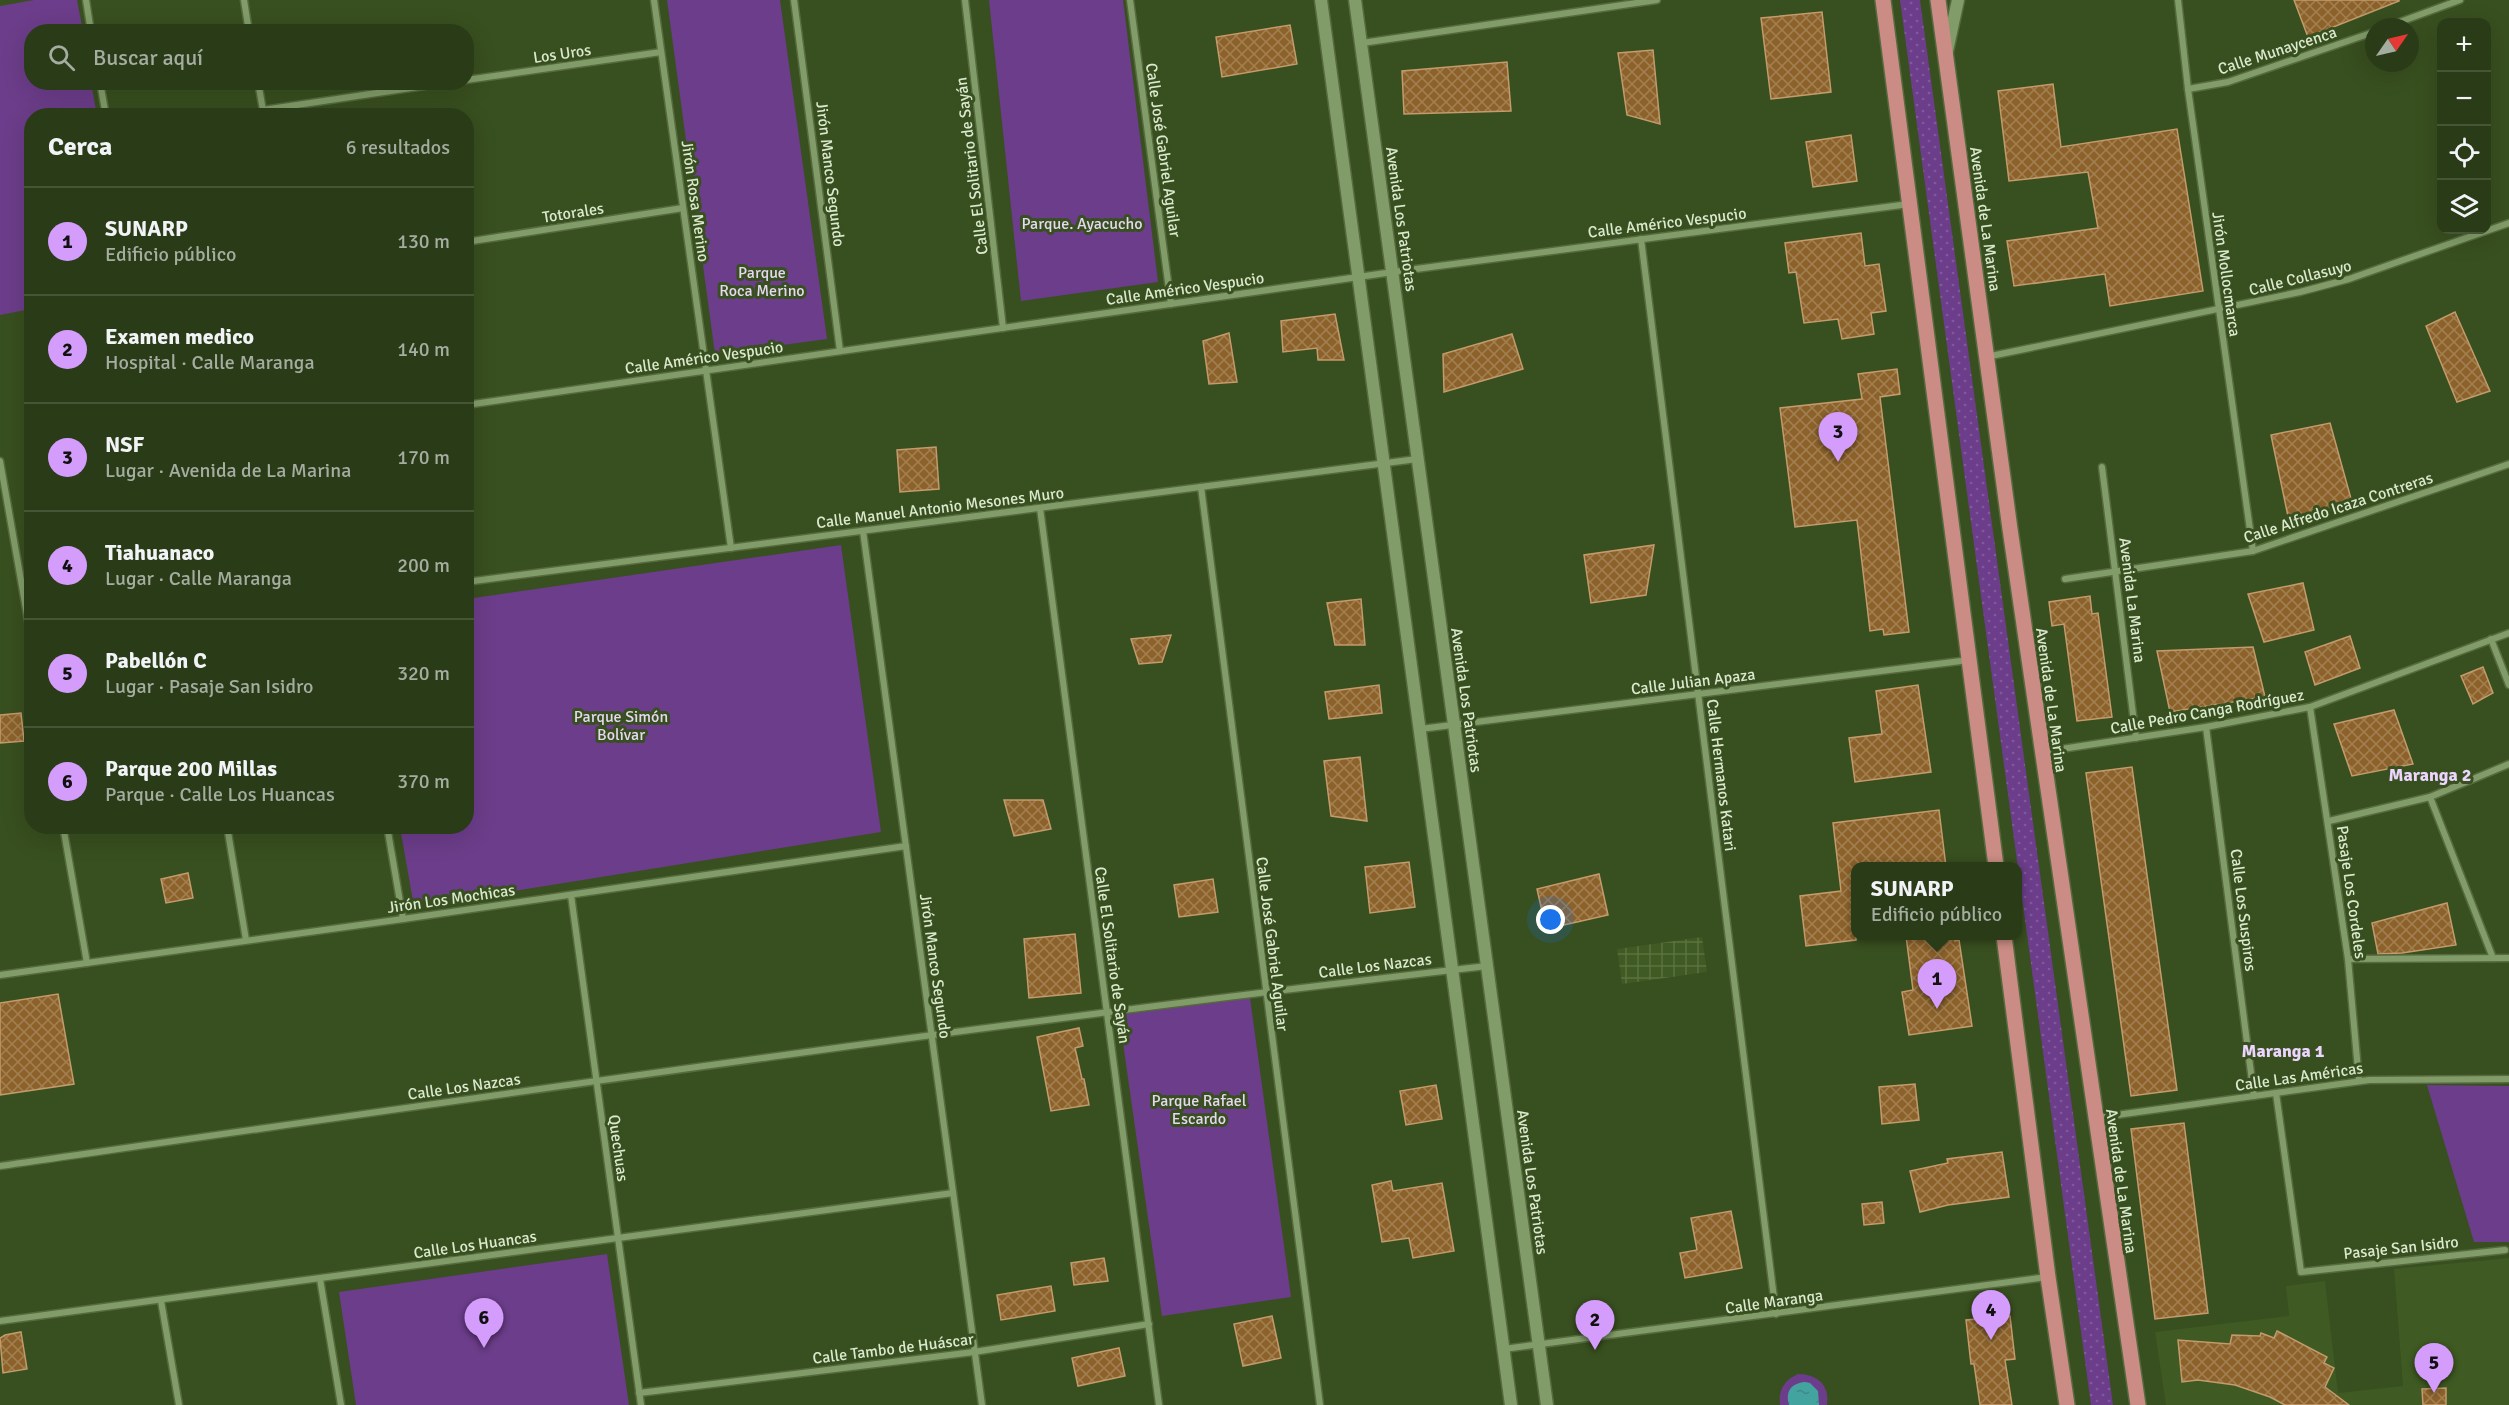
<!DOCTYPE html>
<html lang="es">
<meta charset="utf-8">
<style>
body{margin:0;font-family:Signika,sans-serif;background:#364624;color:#f1f3f6}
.controls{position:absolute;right:18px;top:18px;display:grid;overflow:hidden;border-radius:12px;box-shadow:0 6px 24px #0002}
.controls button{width:54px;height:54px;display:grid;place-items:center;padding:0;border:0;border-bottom:2px solid #465536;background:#2a3b17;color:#f1f3f6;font:30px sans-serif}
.compass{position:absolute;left:2365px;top:18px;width:54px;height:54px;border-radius:50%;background:#2a3b17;box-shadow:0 6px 24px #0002;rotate:56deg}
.you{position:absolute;left:1551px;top:920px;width:21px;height:21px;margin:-15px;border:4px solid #fff;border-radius:50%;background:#1a73e8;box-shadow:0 0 0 9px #1a73e833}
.badge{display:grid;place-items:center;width:39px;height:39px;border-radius:50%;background:#d49cfb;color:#111;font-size:20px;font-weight:700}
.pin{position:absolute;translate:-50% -50px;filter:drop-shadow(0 2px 3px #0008)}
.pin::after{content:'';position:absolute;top:32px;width:21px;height:18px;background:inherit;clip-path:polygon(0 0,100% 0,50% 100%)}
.popup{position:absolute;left:1851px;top:862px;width:171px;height:78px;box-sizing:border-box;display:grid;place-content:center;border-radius:12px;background:#2a3b17;filter:drop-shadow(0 2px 4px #0005);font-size:20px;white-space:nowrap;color:#a5ada1}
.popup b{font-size:22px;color:#f1f3f6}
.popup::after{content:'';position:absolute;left:50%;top:100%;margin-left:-12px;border:12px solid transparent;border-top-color:#2a3b17}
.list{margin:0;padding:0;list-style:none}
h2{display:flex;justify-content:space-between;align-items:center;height:78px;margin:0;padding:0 24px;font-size:26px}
h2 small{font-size:20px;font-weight:400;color:#a5ada1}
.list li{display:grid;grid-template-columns:39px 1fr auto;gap:18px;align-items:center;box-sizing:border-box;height:108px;padding:0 24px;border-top:2px solid #465536}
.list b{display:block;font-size:22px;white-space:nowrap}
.list p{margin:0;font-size:20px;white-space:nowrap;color:#a5ada1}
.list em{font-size:20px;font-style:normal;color:#a5ada1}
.icon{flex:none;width:33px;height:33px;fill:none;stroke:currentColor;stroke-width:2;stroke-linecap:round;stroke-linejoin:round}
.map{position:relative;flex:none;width:2509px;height:1405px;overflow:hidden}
.search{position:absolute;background:#2a3b17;box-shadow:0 6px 24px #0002;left:24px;top:24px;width:450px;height:66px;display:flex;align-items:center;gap:15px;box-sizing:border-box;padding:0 21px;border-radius:24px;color:#a5ada1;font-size:22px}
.panel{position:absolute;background:#2a3b17;box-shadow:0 6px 24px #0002;left:24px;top:108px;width:450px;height:726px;border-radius:24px}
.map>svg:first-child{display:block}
</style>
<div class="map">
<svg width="2509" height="1405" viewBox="0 0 2509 1405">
<defs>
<pattern id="industrial-grid" width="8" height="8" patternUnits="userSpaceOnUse" patternTransform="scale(1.5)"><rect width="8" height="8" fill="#3f5a22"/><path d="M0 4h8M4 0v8" fill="none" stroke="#5a7241"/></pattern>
<pattern id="grass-dots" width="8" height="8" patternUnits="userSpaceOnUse" patternTransform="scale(1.5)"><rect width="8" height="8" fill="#6c3d8a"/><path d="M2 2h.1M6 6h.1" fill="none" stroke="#805999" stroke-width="1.8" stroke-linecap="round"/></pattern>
<pattern id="water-ripples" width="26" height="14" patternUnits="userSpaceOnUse" patternTransform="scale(1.5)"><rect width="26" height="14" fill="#43a49f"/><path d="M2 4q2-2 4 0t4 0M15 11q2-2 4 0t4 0" fill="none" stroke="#438882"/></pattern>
<pattern id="building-cross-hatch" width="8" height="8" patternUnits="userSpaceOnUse" patternTransform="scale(1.5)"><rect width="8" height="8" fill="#8d622a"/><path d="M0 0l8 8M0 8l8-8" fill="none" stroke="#a28052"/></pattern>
</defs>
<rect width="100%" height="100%" fill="#384f1f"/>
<polygon fill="#3f5a22" points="2509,1258 2509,1405 2166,1405 2155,1332 2289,1316 2286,1286 2325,1281 2338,1393 2403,1386 2394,1269"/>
<polygon fill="url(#industrial-grid)" points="1702,937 1707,972 1622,984 1617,949"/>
<polygon fill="url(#grass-dots)" points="1900,0 1920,0 2113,1405 2091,1405"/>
<g fill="#6c3d8a">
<polygon points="34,0 77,0 83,31 32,32 32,82 91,83 97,115 32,116 31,309 0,315 0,6"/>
<polygon points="667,0 780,0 827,339 715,354"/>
<polygon points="989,0 1123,0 1158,282 1021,301"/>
<polygon points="841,545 881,832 414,907 400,827 466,826 467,599"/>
<polygon points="1250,998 1291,1297 1162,1316 1119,1015"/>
<polygon points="2427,1085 2509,1086 2509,1242 2474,1242"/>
<polygon points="607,1254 629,1405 356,1405 339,1292"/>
<path d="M1798,1374c19,0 32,11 29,31h-47c-2,-15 4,-25 18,-31z"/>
</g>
<path fill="url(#water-ripples)" d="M1805,1382l5,1 8,8 1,14h-30c-4,-13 2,-22 16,-23z"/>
<g fill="url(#building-cross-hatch)" stroke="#c39b6c" stroke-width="1.5">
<polygon points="2294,0 2399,0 2399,1 2308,37"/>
<polygon points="1822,12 1831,92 1771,99 1761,18"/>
<polygon points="1290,25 1297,64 1222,77 1216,37"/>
<polygon points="1653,50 1660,124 1627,115 1618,53"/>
<polygon points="1507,62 1511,111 1404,114 1402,71"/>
<polygon points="2053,84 2061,147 2177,129 2203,291 2110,306 2105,274 2014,286 2007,241 2098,228 2088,172 2009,181 1998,91"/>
<polygon points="1851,135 1857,181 1813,187 1806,142"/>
<polygon points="1861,233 1865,266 1879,264 1886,311 1871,313 1874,334 1842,339 1838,319 1804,323 1796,272 1789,273 1785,243"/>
<polygon points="2455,312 2490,391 2457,402 2426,326"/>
<polygon points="1335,314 1344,360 1318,360 1317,348 1283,352 1281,321"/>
<polygon points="1229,333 1237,382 1209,384 1203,341"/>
<polygon points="1512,334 1523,369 1444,392 1443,354"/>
<polygon points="1897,369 1900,394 1880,397 1909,632 1884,635 1883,629 1870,631 1857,520 1795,527 1780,408 1862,399 1858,374"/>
<polygon points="2330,423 2353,506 2289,521 2271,435"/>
<polygon points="936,447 939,489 900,492 897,450"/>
<polygon points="1654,545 1646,595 1591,603 1584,555"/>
<polygon points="2303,583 2314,630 2264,642 2248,594"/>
<polygon points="2090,596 2092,614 2098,613 2112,717 2077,721 2064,624 2052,626 2049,602"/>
<polygon points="1361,599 1365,645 1335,645 1327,603"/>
<polygon points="1171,635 1162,662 1139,664 1131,639"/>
<polygon points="2350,636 2360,668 2315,685 2305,652"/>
<polygon points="2253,647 2265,697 2170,712 2157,651"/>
<polygon points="2483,667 2493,693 2473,704 2461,676"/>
<polygon points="1379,685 1382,713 1329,719 1325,692"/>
<polygon points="1918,685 1931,772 1855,782 1849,738 1882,734 1876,691"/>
<polygon points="2394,710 2413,764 2352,776 2334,724"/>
<polygon points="21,713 24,741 0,743 0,715"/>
<polygon points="1360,757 1367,821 1331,816 1324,761"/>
<polygon points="2132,767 2177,1090 2131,1096 2086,773"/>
<polygon points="1004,800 1043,800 1051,829 1014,836"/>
<polygon points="1939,810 1946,867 1856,867 1856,940 1806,946 1800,896 1841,891 1833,823"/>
<polygon points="1409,862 1415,907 1370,913 1365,867"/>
<polygon points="188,873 193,898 166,903 161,879"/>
<polygon points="1599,874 1608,915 1546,929 1537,889"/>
<polygon points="1213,879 1218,912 1179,917 1174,885"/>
<polygon points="2447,903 2456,945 2402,953 2378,954 2372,923"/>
<polygon points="1075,934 1081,993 1029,998 1024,939"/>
<polygon points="1906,936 1955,936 1955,941 1959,940 1972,1026 1909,1035 1902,992 1913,990"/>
<polygon points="58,994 74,1084 0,1095 0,1003"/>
<polygon points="1079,1028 1083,1046 1075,1048 1082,1079 1084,1079 1089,1105 1051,1111 1037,1037"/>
<polygon points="1915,1084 1919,1120 1882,1124 1879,1087"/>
<polygon points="1436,1085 1442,1119 1406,1125 1400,1091"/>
<polygon points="2184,1123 2208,1313 2155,1319 2131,1129"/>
<polygon points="2002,1152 2009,1197 1948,1205 1920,1212 1910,1171 1948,1163 1947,1159"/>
<polygon points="1391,1181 1393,1191 1442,1183 1454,1251 1413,1258 1409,1238 1382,1242 1372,1185"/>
<polygon points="1882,1202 1884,1223 1864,1225 1862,1204"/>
<polygon points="1731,1211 1742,1268 1685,1278 1680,1253 1697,1250 1691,1218"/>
<polygon points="1104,1258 1108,1281 1074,1285 1071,1263"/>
<polygon points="1051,1286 1055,1311 1001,1320 997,1295"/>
<polygon points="1272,1316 1281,1358 1243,1366 1234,1324"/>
<polygon points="2010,1316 2015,1359 2005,1360 2012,1405 1980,1405 1974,1364 1971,1364 1966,1320"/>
<polygon points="2277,1331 2327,1357 2324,1363 2334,1368 2325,1387 2349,1405 2285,1405 2270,1397 2235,1385 2198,1380 2182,1382 2178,1340 2230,1344 2232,1335 2260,1336 2261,1333 2274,1338"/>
<polygon points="21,1332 27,1369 3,1373 0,1338 5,1335"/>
<polygon points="1119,1348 1125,1376 1078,1386 1072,1358"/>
<polygon points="2446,1388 2446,1405 2423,1405 2422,1389"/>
</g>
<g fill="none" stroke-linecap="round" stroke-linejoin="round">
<defs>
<g id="street">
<polyline points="86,0 91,32"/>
<polyline points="244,0 249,32"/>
<polyline points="654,0 731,548"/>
<polyline points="794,0 840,351"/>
<polyline points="965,0 1003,328"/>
<polyline points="1130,0 1171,304"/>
<polyline points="2178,0 2188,89 2253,551"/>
<polyline points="2386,27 2460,0"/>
<polyline points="1362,43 1657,0"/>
<polyline points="466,80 661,52"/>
<polyline points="100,82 106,116"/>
<polyline points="258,82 264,116"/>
<polyline points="2188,89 2228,82 2374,32"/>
<polyline points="263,110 451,82"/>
<polyline points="1641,239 1776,1314"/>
<polyline points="466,242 683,208"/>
<polyline points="1986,357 2300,292 2349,279 2509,223"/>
<polyline points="466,405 1393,272 1909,204"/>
<polyline points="0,461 32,643"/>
<polyline points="2102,467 2136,738"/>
<polyline points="1201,487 1320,1405"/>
<polyline points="1040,508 1159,1405"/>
<polyline points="863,531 982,1405"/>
<polyline points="2065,579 2253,551 2509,464"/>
<polyline points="466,582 1417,459"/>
<polyline points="2491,639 2509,685"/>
<polyline points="2310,707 2348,959 2359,1081"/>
<polyline points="2206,727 2254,1096"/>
<polyline points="1420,729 1969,660"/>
<polyline points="2042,752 2206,727 2310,707 2509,633"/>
<polyline points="2430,797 2493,958"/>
<polyline points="2329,821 2430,797 2509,764"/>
<polyline points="63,826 87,963"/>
<polyline points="227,826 246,940"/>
<polyline points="387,826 403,919"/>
<polyline points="571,895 641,1405"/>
<polyline points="2348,959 2509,958"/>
<polyline points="0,975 403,919 906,846"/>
<polyline points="2276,1093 2301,1272 2505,1250"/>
<polyline points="2095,1118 2369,1080 2509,1079"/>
<path d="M0,1166c495,-71 990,-143 1487,-200"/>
<polyline points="320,1279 341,1405"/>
<polyline points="161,1301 179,1405"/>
<polyline points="0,1321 953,1193"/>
<polyline points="1504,1349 2047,1277"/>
<polyline points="639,1393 974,1352 1149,1324"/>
</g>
<g id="secondary">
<polyline points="1321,0 1511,1405"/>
<polyline points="1355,0 1547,1405"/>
<polyline points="1947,51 1958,0"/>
</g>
<g id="primary">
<polyline points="1883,0 1996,866"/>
<polyline points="1938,0 2010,529 2138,1405"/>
<polyline points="2004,936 2048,1277 2067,1405"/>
</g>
</defs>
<use href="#street" stroke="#576a3f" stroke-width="9"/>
<use href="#secondary" stroke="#576a3f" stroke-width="15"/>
<use href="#primary" stroke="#576a3f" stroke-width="18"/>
<use href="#street" stroke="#819c68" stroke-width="6"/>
<use href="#secondary" stroke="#819c68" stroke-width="12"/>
<use href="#primary" stroke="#ca8c84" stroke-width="15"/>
</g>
<g text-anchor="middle" stroke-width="6" stroke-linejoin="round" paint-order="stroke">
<g font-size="16" fill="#dbe9ce" stroke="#384f1f">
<text transform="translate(2277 50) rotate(-18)" y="6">Calle Munaycenca</text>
<text transform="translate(562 53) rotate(-8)" y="6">Los Uros</text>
<text transform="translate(1164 150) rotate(82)" y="6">Calle José Gabriel Aguilar</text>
<text transform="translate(971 166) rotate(-97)" y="6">Calle El Solitario de Sayán</text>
<text transform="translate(831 174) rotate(83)" y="6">Jirón Manco Segundo</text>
<text transform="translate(696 201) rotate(82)" y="6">Jirón Rosa Merino</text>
<text transform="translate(573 212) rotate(-9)" y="6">Totorales</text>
<text transform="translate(1402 219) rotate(82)" y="6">Avenida Los Patriotas</text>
<text transform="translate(1986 219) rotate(82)" y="6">Avenida de La Marina</text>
<text transform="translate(1667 222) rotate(-7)" y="6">Calle Américo Vespucio</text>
<text transform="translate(2227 274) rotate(82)" y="6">Jirón Mollocmarca</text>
<text transform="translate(2300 277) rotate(-14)" y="6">Calle Collasuyo</text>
<text transform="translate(1185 288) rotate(-8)" y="6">Calle Américo Vespucio</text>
<text transform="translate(704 357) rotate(-8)" y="6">Calle Américo Vespucio</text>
<text transform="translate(940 507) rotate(-7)" y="6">Calle Manuel Antonio Mesones Muro</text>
<text transform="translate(2338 507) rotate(-18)" y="6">Calle Alfredo Icaza Contreras</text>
<text transform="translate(2133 600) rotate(83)" y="6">Avenida La Marina</text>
<text transform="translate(1693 681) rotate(-7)" y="6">Calle Julian Apaza</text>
<text transform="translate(1467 700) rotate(82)" y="6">Avenida Los Patriotas</text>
<text transform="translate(2052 700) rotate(82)" y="6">Avenida de La Marina</text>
<text transform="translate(2207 711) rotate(-10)" y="6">Calle Pedro Canga Rodríguez</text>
<text transform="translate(1722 775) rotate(83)" y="6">Calle Hermanos Katari</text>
<text transform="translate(2352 892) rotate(82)" y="6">Pasaje Los Cordeles</text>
<text transform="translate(451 898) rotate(-8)" y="6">Jirón Los Mochicas</text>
<text transform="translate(2244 910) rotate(83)" y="6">Calle Los Suspiros</text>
<text transform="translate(1273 944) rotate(83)" y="6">Calle José Gabriel Aguilar</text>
<text transform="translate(1113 955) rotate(82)" y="6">Calle El Solitario de Sayán</text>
<text transform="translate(1375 965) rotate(-7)" y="6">Calle Los Nazcas</text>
<text transform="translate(936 966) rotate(82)" y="6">Jirón Manco Segundo</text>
<text transform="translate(2299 1076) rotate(-8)" y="6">Calle Las Américas</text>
<text transform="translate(464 1086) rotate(-8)" y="6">Calle Los Nazcas</text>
<text transform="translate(619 1148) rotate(82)" y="6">Quechuas</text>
<text transform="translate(2122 1181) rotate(82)" y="6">Avenida de La Marina</text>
<text transform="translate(1533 1182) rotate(82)" y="6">Avenida Los Patriotas</text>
<text transform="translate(475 1244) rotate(-8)" y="6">Calle Los Huancas</text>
<text transform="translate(2401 1247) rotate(-6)" y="6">Pasaje San Isidro</text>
<text transform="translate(1774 1301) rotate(-8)" y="6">Calle Maranga</text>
<text transform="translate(893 1348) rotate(-7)" y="6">Calle Tambo de Huáscar</text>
</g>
<g font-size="16" fill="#e5d8f0" stroke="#384f1f">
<text x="1082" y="229">Parque. Ayacucho</text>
<text x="762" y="278">Parque<tspan x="762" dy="18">Roca Merino</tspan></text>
<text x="621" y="722">Parque Simón<tspan x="621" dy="18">Bolívar</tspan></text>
<text x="1199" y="1106">Parque Rafael<tspan x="1199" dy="18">Escardo</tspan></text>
</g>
<g font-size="18" font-weight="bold" fill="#ecd5fe" stroke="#384f1f">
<text x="2430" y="781">Maranga 2</text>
<text x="2283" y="1057">Maranga 1</text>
</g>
</g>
</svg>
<div class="controls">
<button>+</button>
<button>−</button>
<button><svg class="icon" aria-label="locate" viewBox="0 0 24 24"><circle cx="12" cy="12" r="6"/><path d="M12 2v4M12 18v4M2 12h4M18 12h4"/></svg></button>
<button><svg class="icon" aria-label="layers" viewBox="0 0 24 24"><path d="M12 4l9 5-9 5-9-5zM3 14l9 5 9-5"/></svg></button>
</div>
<svg class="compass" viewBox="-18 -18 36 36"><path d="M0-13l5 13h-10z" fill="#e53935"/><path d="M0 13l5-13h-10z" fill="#a5ada1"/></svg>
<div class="you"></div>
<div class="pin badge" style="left:1937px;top:1009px">1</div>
<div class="popup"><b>SUNARP</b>Edificio público</div>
<div class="pin badge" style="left:1595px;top:1350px">2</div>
<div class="pin badge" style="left:1838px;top:462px">3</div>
<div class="pin badge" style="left:1991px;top:1340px">4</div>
<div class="pin badge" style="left:2434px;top:1393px">5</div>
<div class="pin badge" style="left:484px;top:1348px">6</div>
<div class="search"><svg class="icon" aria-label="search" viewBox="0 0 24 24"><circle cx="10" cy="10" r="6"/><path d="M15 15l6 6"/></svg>Buscar aquí</div>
<section class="panel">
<h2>Cerca<small>6 resultados</small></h2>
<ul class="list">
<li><span class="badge">1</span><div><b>SUNARP</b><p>Edificio público</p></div><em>130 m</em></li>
<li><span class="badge">2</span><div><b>Examen medico</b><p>Hospital · Calle Maranga</p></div><em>140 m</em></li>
<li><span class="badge">3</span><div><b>NSF</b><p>Lugar · Avenida de La Marina</p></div><em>170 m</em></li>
<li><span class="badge">4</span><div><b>Tiahuanaco</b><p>Lugar · Calle Maranga</p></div><em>200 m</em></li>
<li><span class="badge">5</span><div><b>Pabellón C</b><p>Lugar · Pasaje San Isidro</p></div><em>320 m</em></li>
<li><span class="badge">6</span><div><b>Parque 200 Millas</b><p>Parque · Calle Los Huancas</p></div><em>370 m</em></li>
</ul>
</section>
</div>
